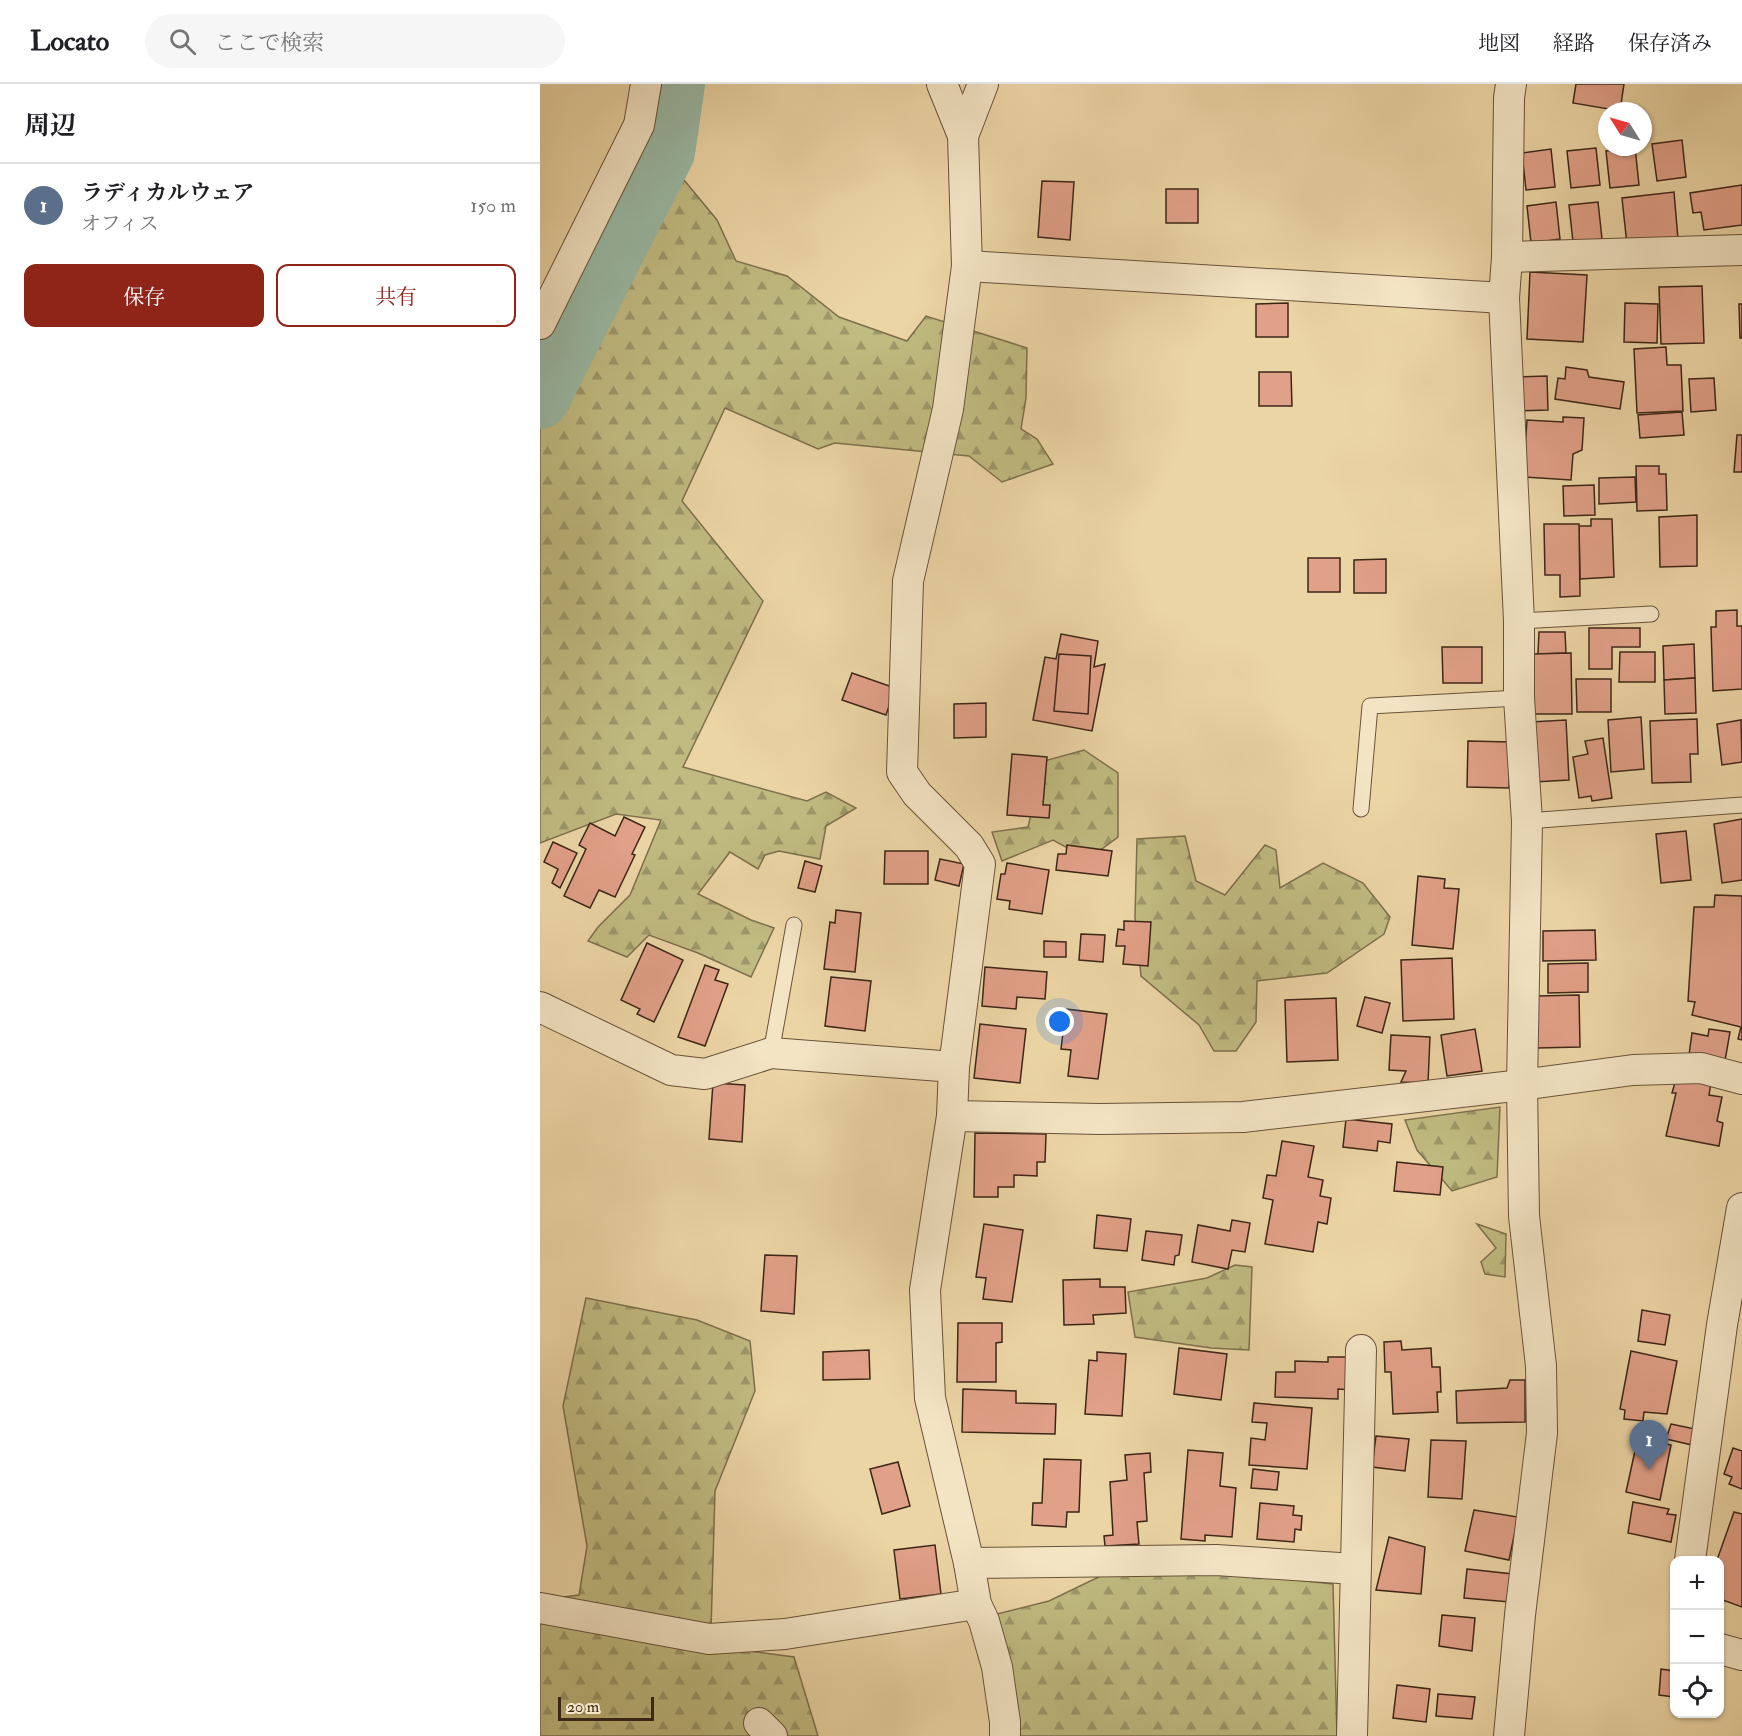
<!DOCTYPE html>
<html lang="ja">
<meta charset="utf-8">
<style>
body{margin:0;font-family:"IM FELL Double Pica","Noto Serif JP",serif;background:#f6f6f6;color:#202124}
.controls{position:absolute;right:18px;bottom:18px;display:grid;overflow:hidden;border-radius:12px;box-shadow:0 2px 4px #0004}
.controls button{width:54px;height:54px;display:grid;place-items:center;padding:0;border:0;border-bottom:2px solid #e0e0e0;background:#fff;color:#202124;font:30px sans-serif}
.compass{position:absolute;left:1058px;top:18px;width:54px;height:54px;border-radius:50%;background:#fff;box-shadow:0 2px 4px #0004;rotate:307deg}
.scale{position:absolute;left:18px;bottom:15px;width:96px;box-sizing:border-box;padding-left:6px;border:3px solid #3c2617;border-top:0;font-size:16px;line-height:21px;white-space:nowrap;color:#3c2617;-webkit-text-stroke:4px #f3e4c4;paint-order:stroke}
.you{position:absolute;left:520px;top:938px;width:21px;height:21px;margin:-15px;border:4px solid #fff;border-radius:50%;background:#1a73e8;box-shadow:0 0 0 9px #1a73e833}
.badge{display:grid;place-items:center;width:39px;height:39px;border-radius:50%;background:#8f2418;color:#fff;font-size:20px;font-weight:700}
.pin{position:absolute;translate:-50% -50px;filter:drop-shadow(0 2px 3px #0008)}
.pin::after{content:'';position:absolute;top:32px;width:21px;height:18px;background:inherit;clip-path:polygon(0 0,100% 0,50% 100%)}
.list{margin:0;padding:0;list-style:none}
h2{display:flex;justify-content:space-between;align-items:center;height:78px;margin:0;padding:0 24px;font-size:26px}
h2 small{font-size:20px;font-weight:400;color:#757577}
.list li{display:grid;grid-template-columns:39px 1fr auto;gap:18px;align-items:center;box-sizing:border-box;height:84px;padding:0 24px;border-top:2px solid #e0e0e0}
.list b{display:block;font-size:22px;white-space:nowrap}
.list p{margin:0;font-size:20px;white-space:nowrap;color:#757577}
.list em{font-size:20px;font-style:normal;color:#757577}
.actions{display:flex;gap:12px;padding:18px 24px}
.actions a{flex:1;padding:14px 0;border:2px solid #8f2418;border-radius:12px;text-align:center;font-size:21px;color:#8f2418}
.actions .main{background:#8f2418;color:#fff}
.icon{flex:none;width:33px;height:33px;fill:none;stroke:currentColor;stroke-width:2;stroke-linecap:round;stroke-linejoin:round}
.map{position:relative;flex:none;width:1202px;height:1652px;overflow:hidden}
header{display:flex;align-items:center;gap:36px;box-sizing:border-box;height:84px;padding:0 30px;background:#fff;border-bottom:2px solid #e0e0e0}
header strong{font-size:28px}
nav{display:flex;gap:33px;margin-inline-start:auto;font-size:21px}
.search{width:420px;height:54px;background:#f6f6f6;display:flex;align-items:center;gap:15px;box-sizing:border-box;padding:0 21px;border-radius:33px;color:#757577;font-size:22px}
main{display:flex}
aside{flex:1;background:#fff}
.map>svg:first-child{display:block}
</style>
<header>
<strong>Locato</strong>
<div class="search"><svg class="icon" aria-label="search" viewBox="0 0 24 24"><circle cx="10" cy="10" r="6"/><path d="M15 15l6 6"/></svg>ここで検索</div>
<nav><a>地図</a><a>経路</a><a>保存済み</a></nav>
</header>
<main>
<aside>
<h2>周辺<small></small></h2>
<ul class="list">
<li><span class="badge" style="background:#5c6f8a">1</span><div><b>ラディカルウェア</b><p>オフィス</p></div><em>150 m</em></li>
</ul>
<div class="actions"><a class="main">保存</a><a>共有</a></div>
</aside>
<div class="map">
<svg width="1202" height="1652" viewBox="0 0 1202 1652">
<defs>
<pattern id="forest-firs" width="22" height="20" patternUnits="userSpaceOnUse" patternTransform="scale(1.5)"><rect width="22" height="20" fill="#c0bb81"/><path d="M5 1l3.5 6h-7zM16 11l3.5 6h-7z" fill="#9d9869"/></pattern>
</defs>
<rect width="100%" height="100%" fill="#ecd5a5"/>
<filter id="stains"><feTurbulence type="fractalNoise" baseFrequency=".00333" numOctaves="4"/><feColorMatrix values="0 0 0 0 .2 0 0 0 0 .09 0 0 0 0 .02 0 0 0 .5 -.17"/></filter>
<radialGradient id="worn" r=".72"><stop offset=".6" stop-color="#630" stop-opacity="0"/><stop offset="1" stop-color="#630" stop-opacity=".3"/></radialGradient>
<g fill="url(#forest-firs)" stroke="#7e704c" stroke-width="1.5">
<polygon points="144,96 177,136 196,177 247,192 299,233 367,257 386,232 487,264 486,314 481,345 497,355 513,380 462,398 429,372 295,359 278,365 185,324 142,417 223,517 143,683 267,717 286,708 316,724 286,742 280,775 239,767 225,771 218,785 190,768 158,810 211,836 234,844 211,893 158,869 109,851 87,873 48,857 58,843 90,811 121,736 76,730 0,759 0,297 71,187"/>
<polygon points="544,666 578,689 578,753 548,775 513,756 462,777 452,748 488,743 504,677"/>
<polygon points="645,752 656,797 685,811 725,761 736,766 740,804 783,779 823,799 850,833 844,850 787,889 717,897 716,938 696,967 674,967 659,941 601,892 595,833 597,755"/>
<polygon points="960,1023 957,1093 912,1107 877,1066 865,1036"/>
<polygon points="937,1140 966,1150 965,1193 945,1190 941,1178 956,1164"/>
<polygon points="695,1181 712,1183 709,1266 671,1264 595,1253 588,1208 667,1194"/>
<polygon points="46,1214 157,1236 210,1257 215,1307 175,1407 171,1546 179,1563 254,1573 278,1652 0,1652 0,1516 39,1511 47,1462 23,1322"/>
<polygon points="571,1487 701,1490 793,1500 797,1652 477,1652 449,1532 509,1517"/>
</g>
<g fill="none" stroke-linecap="round" stroke-linejoin="round">
<polyline stroke="#99b9a5" stroke-width="58" points="0,316 126,68 136,0"/>
</g>
<g fill="#e1a088" stroke="#3c2617" stroke-width="1.5">
<polygon points="1036,0 1084,0 1080,27 1033,19"/>
<polygon points="1142,56 1146,93 1117,97 1112,60"/>
<polygon points="1095,63 1099,101 1070,104 1066,67"/>
<polygon points="1056,64 1060,101 1031,104 1027,67"/>
<polygon points="1011,65 1015,103 986,106 982,69"/>
<polygon points="502,97 534,98 530,156 498,153"/>
<polygon points="1202,101 1202,141 1164,146 1161,128 1153,129 1150,109"/>
<rect x="626" y="105" width="32" height="34"/>
<polygon points="1134,108 1138,155 1087,161 1082,114"/>
<polygon points="1016,118 1020,155 991,159 987,122"/>
<polygon points="1058,118 1062,155 1033,158 1029,121"/>
<polygon points="990,188 1047,191 1043,258 987,255"/>
<polygon points="1162,202 1164,259 1121,260 1119,203"/>
<polygon points="748,219 748,253 716,253 716,220"/>
<polygon points="1085,219 1118,220 1117,259 1084,258"/>
<polygon points="1199,220 1202,220 1202,254 1200,254"/>
<polygon points="1126,263 1127,281 1141,281 1143,327 1097,329 1094,265"/>
<polygon points="1026,283 1047,286 1049,293 1084,298 1080,325 1015,315 1018,294 1025,295"/>
<polygon points="719,288 751,288 752,322 719,322"/>
<polygon points="1007,292 1008,326 975,327 974,293"/>
<polygon points="1174,294 1176,326 1151,328 1149,295"/>
<polygon points="1142,328 1144,351 1100,354 1098,331"/>
<polygon points="1023,333 1044,334 1042,366 1033,370 1031,396 983,393 987,336 1023,338"/>
<polygon points="1197,351 1202,351 1202,388 1194,388"/>
<polygon points="1096,382 1119,382 1119,390 1126,390 1127,426 1097,427"/>
<polygon points="1095,393 1096,418 1059,420 1059,394"/>
<polygon points="1054,401 1055,431 1024,432 1023,402"/>
<polygon points="1157,431 1157,482 1120,483 1119,433"/>
<polygon points="1051,435 1072,435 1074,493 1040,495 1039,442 1051,442"/>
<polygon points="1004,440 1039,440 1040,512 1020,513 1020,491 1005,491"/>
<rect x="768" y="474" width="32" height="34"/>
<polygon points="846,475 846,509 814,509 814,476"/>
<polygon points="1197,526 1197,542 1202,542 1202,605 1173,607 1171,543 1176,543 1176,527"/>
<polygon points="1049,544 1100,544 1100,563 1072,563 1072,585 1049,585"/>
<polygon points="999,548 1025,548 1026,569 998,570"/>
<polygon points="521,550 558,557 554,583 565,580 552,647 493,636 505,573 516,575"/>
<polygon points="1154,560 1155,594 1124,596 1123,562"/>
<polygon points="902,563 942,563 942,599 903,599"/>
<polygon points="1080,568 1115,568 1115,598 1079,598"/>
<polygon points="1031,569 1032,630 992,630 992,570"/>
<polygon points="519,570 551,572 548,630 514,627"/>
<polygon points="312,589 355,604 346,631 302,616"/>
<polygon points="1155,594 1156,629 1125,630 1124,596"/>
<polygon points="1036,595 1071,595 1071,628 1037,628"/>
<polygon points="446,619 446,653 414,654 414,620"/>
<polygon points="1101,633 1104,685 1071,688 1068,636"/>
<polygon points="1157,635 1158,670 1150,670 1151,698 1112,699 1110,637"/>
<polygon points="1026,636 1029,696 994,698 991,638"/>
<polygon points="1201,636 1202,678 1182,681 1177,640"/>
<polygon points="1063,654 1072,714 1052,717 1051,712 1039,714 1033,673 1048,670 1045,657"/>
<polygon points="928,657 970,658 969,704 927,703"/>
<polygon points="472,670 507,673 503,721 510,721 509,734 467,731"/>
<polygon points="84,733 105,743 92,770 95,771 75,813 59,806 50,824 24,812 46,765 39,761 50,739 75,752"/>
<polygon points="1202,735 1202,796 1182,799 1174,740"/>
<polygon points="1146,747 1151,796 1121,799 1116,750"/>
<polygon points="13,758 37,769 20,804 12,799 18,785 4,778"/>
<polygon points="527,761 572,767 568,792 516,786 518,770 526,770"/>
<polygon points="345,767 388,767 388,800 344,800"/>
<polygon points="400,775 424,780 419,802 395,796"/>
<polygon points="265,777 282,782 275,808 258,804"/>
<polygon points="467,779 509,786 502,830 469,825 470,817 457,815 461,790 465,790"/>
<polygon points="878,792 905,795 904,804 919,805 913,865 872,861"/>
<polygon points="1175,811 1202,812 1202,956 1198,955 1201,943 1152,931 1155,918 1148,917 1154,823 1174,823"/>
<polygon points="296,826 321,829 315,888 284,885 290,838 295,839"/>
<polygon points="584,837 611,838 608,882 583,880 585,862 576,862 578,845 584,846"/>
<polygon points="1055,846 1056,876 1003,877 1003,847"/>
<polygon points="541,850 565,851 563,878 539,876"/>
<polygon points="504,857 526,858 526,873 504,873"/>
<polygon points="107,859 143,876 114,938 97,930 100,925 81,916"/>
<polygon points="912,874 914,935 863,937 861,876"/>
<polygon points="1048,879 1048,908 1008,909 1008,880"/>
<polygon points="165,881 179,886 175,896 188,900 165,962 138,953"/>
<polygon points="445,883 507,888 505,915 477,913 476,925 442,922"/>
<polygon points="291,893 331,897 325,947 285,942"/>
<polygon points="1039,911 1040,963 997,964 997,912"/>
<polygon points="825,913 850,919 842,949 817,942"/>
<polygon points="796,914 798,976 747,978 745,916"/>
<polygon points="526,925 567,930 558,995 528,992 531,966 521,965"/>
<polygon points="440,940 486,945 480,999 434,994"/>
<polygon points="935,945 942,987 907,992 901,951"/>
<polygon points="1169,945 1190,948 1185,977 1149,971 1152,949 1168,952"/>
<polygon points="851,951 890,953 888,999 861,998 866,987 849,986"/>
<polygon points="1136,995 1171,999 1169,1011 1182,1013 1177,1037 1183,1039 1179,1062 1126,1052 1136,1009 1132,1009"/>
<polygon points="173,999 205,1001 202,1058 169,1055"/>
<polygon points="806,1035 852,1040 850,1059 838,1057 837,1067 803,1063"/>
<polygon points="435,1049 506,1050 505,1078 497,1078 497,1092 474,1091 474,1103 458,1103 458,1113 434,1113"/>
<polygon points="742,1057 774,1062 768,1093 783,1096 780,1112 791,1114 787,1140 778,1138 773,1168 725,1160 733,1116 723,1114 727,1091 736,1092"/>
<polygon points="857,1078 903,1083 900,1111 854,1107"/>
<polygon points="557,1131 591,1135 587,1167 554,1164"/>
<polygon points="692,1136 710,1139 705,1168 692,1166 688,1185 652,1178 658,1141 690,1147"/>
<polygon points="444,1140 483,1146 472,1218 443,1215 446,1194 436,1193"/>
<polygon points="606,1147 642,1151 639,1171 635,1172 634,1181 602,1176"/>
<polygon points="225,1171 257,1172 254,1230 221,1227"/>
<polygon points="560,1195 560,1203 585,1203 586,1229 553,1231 554,1240 524,1241 523,1196"/>
<polygon points="1102,1226 1130,1231 1125,1261 1098,1257"/>
<polygon points="418,1239 462,1239 462,1258 456,1259 456,1298 417,1298"/>
<polygon points="861,1257 862,1266 891,1264 892,1283 900,1283 901,1308 897,1308 898,1328 853,1330 851,1288 845,1288 844,1258"/>
<polygon points="639,1264 687,1270 681,1316 634,1310"/>
<polygon points="329,1266 330,1295 283,1296 283,1268"/>
<polygon points="1091,1267 1137,1277 1127,1330 1104,1328 1103,1337 1084,1335 1085,1326 1080,1325"/>
<polygon points="557,1268 586,1270 582,1332 545,1330 549,1276 557,1277"/>
<polygon points="788,1273 814,1273 813,1306 798,1305 798,1315 735,1313 736,1288 755,1288 755,1277 788,1278"/>
<polygon points="970,1296 985,1296 985,1338 917,1339 916,1307 967,1304"/>
<polygon points="423,1305 476,1307 476,1319 516,1320 515,1350 422,1348"/>
<polygon points="714,1319 772,1324 767,1385 709,1381 711,1354 725,1356 727,1339 712,1338"/>
<polygon points="1131,1340 1155,1345 1152,1361 1126,1355"/>
<polygon points="836,1352 869,1355 865,1387 832,1383"/>
<polygon points="1098,1353 1131,1361 1120,1416 1086,1408"/>
<polygon points="891,1356 926,1357 922,1415 888,1413"/>
<polygon points="1193,1364 1202,1367 1202,1405 1189,1400 1192,1393 1184,1390"/>
<polygon points="648,1366 683,1369 680,1402 696,1404 692,1453 665,1451 665,1457 641,1455"/>
<polygon points="610,1369 611,1388 604,1389 607,1437 597,1438 599,1460 565,1462 564,1452 573,1451 570,1398 587,1396 585,1371"/>
<polygon points="504,1375 541,1376 539,1428 527,1428 526,1443 492,1441 493,1419 502,1419"/>
<polygon points="358,1378 370,1422 342,1430 330,1385"/>
<polygon points="713,1385 739,1388 737,1406 711,1404"/>
<polygon points="1093,1418 1129,1425 1127,1430 1136,1431 1131,1458 1088,1449"/>
<polygon points="720,1419 754,1422 753,1431 762,1432 761,1446 755,1445 754,1458 717,1455"/>
<polygon points="934,1426 978,1433 969,1476 925,1467"/>
<polygon points="1194,1428 1202,1430 1202,1523 1180,1515 1180,1476 1177,1476"/>
<polygon points="849,1453 885,1463 881,1510 836,1506"/>
<polygon points="395,1461 401,1510 360,1515 354,1466"/>
<polygon points="927,1485 973,1490 970,1518 924,1514"/>
<polygon points="902,1531 935,1534 932,1567 899,1562"/>
<polygon points="1121,1585 1134,1587 1134,1613 1119,1611"/>
<polygon points="857,1601 890,1605 886,1638 853,1634"/>
<polygon points="898,1610 935,1613 932,1635 896,1632"/>
</g>
<g fill="none" stroke-linecap="round" stroke-linejoin="round">
<defs>
<g id="lane">
<polyline points="979,537 1111,530"/>
<polyline points="821,725 830,622 979,614"/>
<polyline points="987,737 1202,721"/>
<polyline points="231,969 254,841"/>
</g>
<g id="street">
<polyline points="402,0 423,52 427,182 408,325 368,497 362,688 377,710 429,762 440,780 414,983 412,1032 385,1206 390,1314 429,1479 436,1520 444,1537 457,1583 465,1638 465,1652"/>
<polyline points="423,52 443,0"/>
<polyline points="967,173 1202,166"/>
<polyline points="427,182 964,214"/>
<polyline points="0,240 99,41 106,0"/>
<polyline points="0,923 131,986 165,990 231,969 414,983"/>
<polyline points="412,1032 560,1035 703,1033 982,1001 1093,986 1161,984 1202,995"/>
<polyline points="1150,1476 1182,1241 1202,1124"/>
<polyline points="429,1479 676,1476 815,1485"/>
<polyline points="0,1524 169,1555 245,1550 436,1520"/>
<polyline points="1180,1565 1202,1571"/>
<polyline points="219,1639 232,1652"/>
<polyline points="812,1652 821,1266"/>
<polyline points="969,1652 980,1531 1002,1349 1001,1282 984,1132 982,1001 987,737 979,614 979,537 964,214 967,173 969,14 971,0"/>
</g>
</defs>
<use href="#lane" stroke="#68523a" stroke-width="17"/>
<use href="#street" stroke="#68523a" stroke-width="32"/>
<use href="#lane" stroke="#f3e4c4" stroke-width="15"/>
<use href="#street" stroke="#f3e4c4" stroke-width="30"/>
</g>
<rect width="100%" height="100%" filter="url(#stains)"/>
<rect width="100%" height="100%" fill="url(#worn)"/>
</svg>
<div class="controls">
<button>+</button>
<button>−</button>
<button><svg class="icon" aria-label="locate" viewBox="0 0 24 24"><circle cx="12" cy="12" r="6"/><path d="M12 2v4M12 18v4M2 12h4M18 12h4"/></svg></button>
</div>
<svg class="compass" viewBox="-18 -18 36 36"><path d="M0-13l5 13h-10z" fill="#e53935"/><path d="M0 13l5-13h-10z" fill="#757577"/></svg>
<div class="scale">20 m</div>
<div class="you"></div>
<div class="pin badge" style="left:1109px;top:1386px;background:#5c6f8a">1</div>
</div>
</main>
